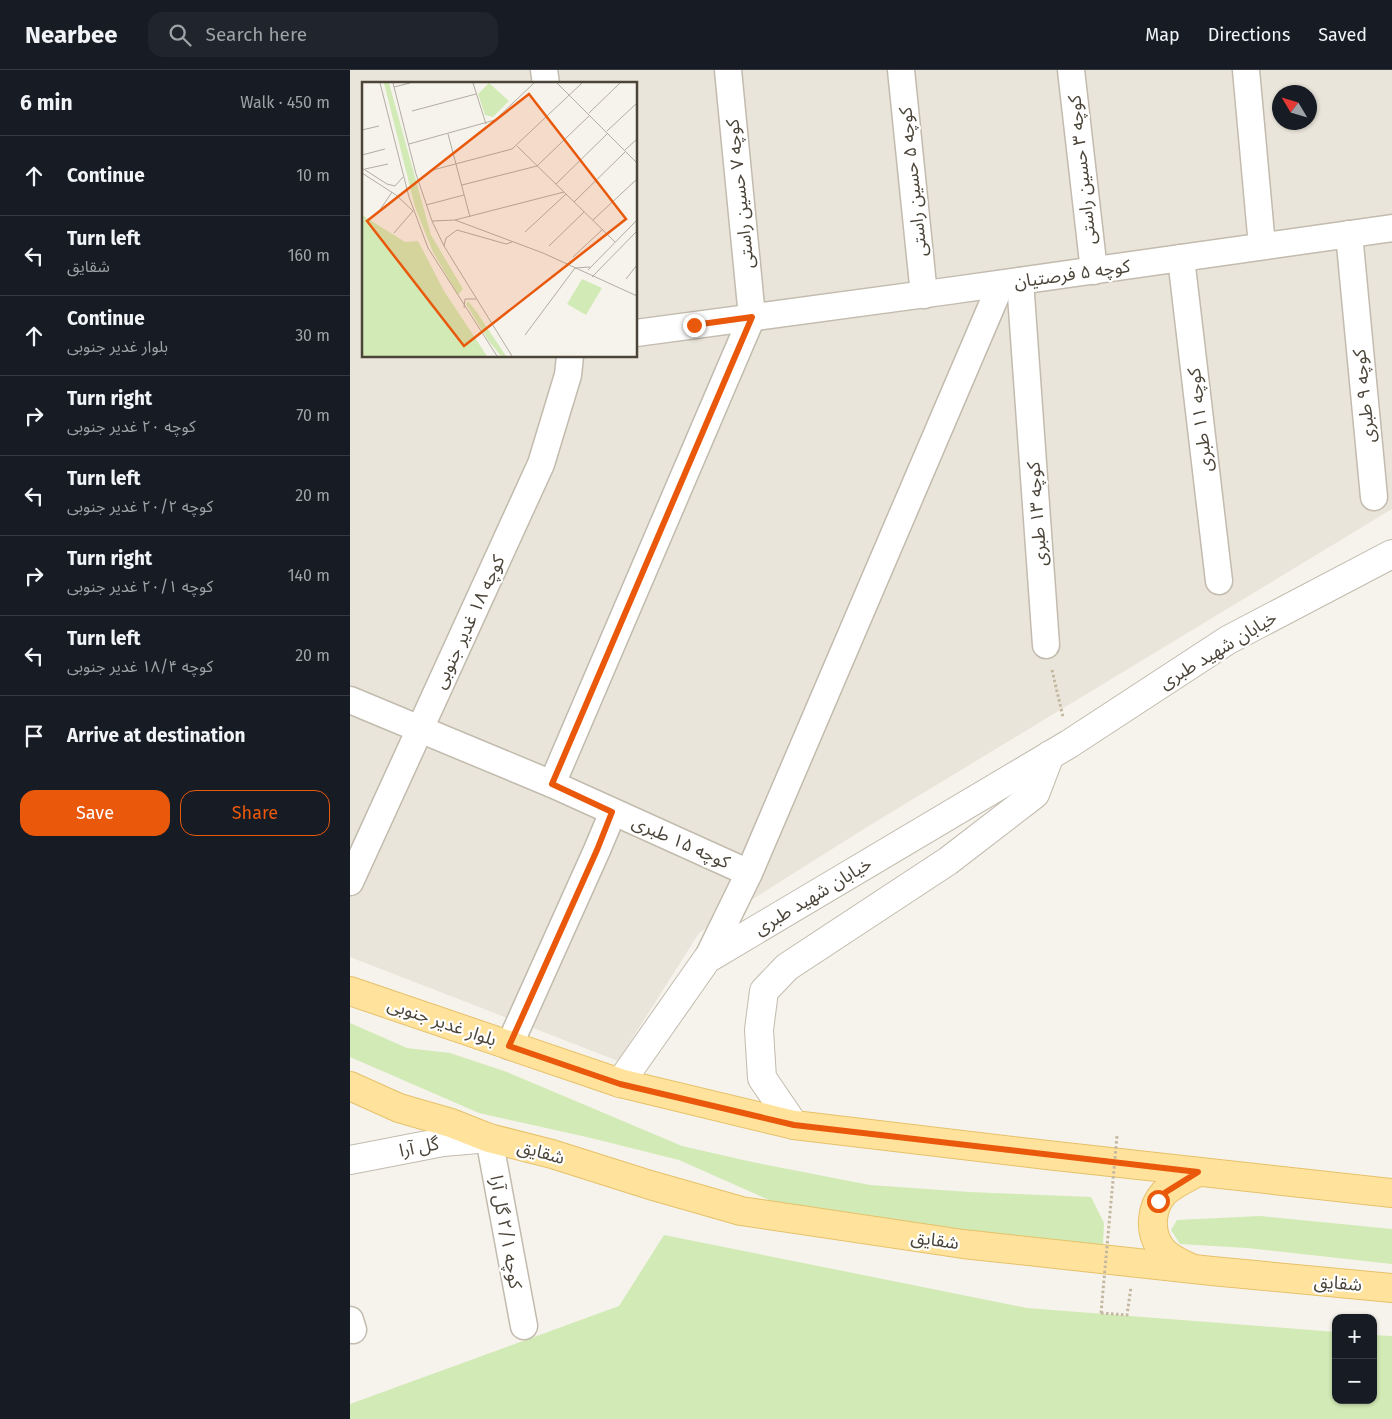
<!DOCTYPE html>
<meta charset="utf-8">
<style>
body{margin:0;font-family:"Fira Sans","Noto Sans Arabic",sans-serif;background:#20242c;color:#f1f3f6}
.controls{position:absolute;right:15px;bottom:15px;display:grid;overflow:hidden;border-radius:10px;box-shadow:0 1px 4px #0004}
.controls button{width:45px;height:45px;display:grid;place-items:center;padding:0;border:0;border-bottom:1px solid #363941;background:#171b24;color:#f1f3f6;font:25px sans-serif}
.compass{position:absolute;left:922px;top:15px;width:45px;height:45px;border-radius:50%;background:#171b24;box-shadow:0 1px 4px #0004;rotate:308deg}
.stop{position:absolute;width:15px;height:15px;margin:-11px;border:4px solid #ea580c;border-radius:50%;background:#fff}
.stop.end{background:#ea580c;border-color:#fff;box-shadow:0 1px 5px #0008}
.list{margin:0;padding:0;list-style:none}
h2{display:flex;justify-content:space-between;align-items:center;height:65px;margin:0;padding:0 20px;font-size:21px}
h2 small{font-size:16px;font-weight:400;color:#9ea1a6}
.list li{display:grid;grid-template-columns:32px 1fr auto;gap:15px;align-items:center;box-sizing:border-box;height:80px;padding:0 20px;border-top:1px solid #363941}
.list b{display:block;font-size:19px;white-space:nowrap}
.list p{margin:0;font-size:16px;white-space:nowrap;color:#9ea1a6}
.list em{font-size:16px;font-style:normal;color:#9ea1a6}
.actions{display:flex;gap:10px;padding:15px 20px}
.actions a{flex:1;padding:11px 0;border:1px solid #ea580c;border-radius:15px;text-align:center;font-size:18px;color:#ea580c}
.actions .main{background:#ea580c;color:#fff}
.icon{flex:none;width:28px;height:28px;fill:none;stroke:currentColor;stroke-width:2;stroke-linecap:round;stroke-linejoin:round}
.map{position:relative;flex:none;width:1042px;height:1349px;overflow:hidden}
header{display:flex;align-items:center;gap:30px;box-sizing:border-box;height:70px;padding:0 25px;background:#171b24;border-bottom:1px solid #363941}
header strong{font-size:24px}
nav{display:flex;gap:28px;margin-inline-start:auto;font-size:18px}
.search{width:350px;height:45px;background:#20242c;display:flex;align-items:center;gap:12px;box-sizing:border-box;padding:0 18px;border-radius:15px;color:#9ea1a6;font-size:19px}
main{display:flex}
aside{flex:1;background:#171b24}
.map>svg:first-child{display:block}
</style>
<header>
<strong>Nearbee</strong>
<div class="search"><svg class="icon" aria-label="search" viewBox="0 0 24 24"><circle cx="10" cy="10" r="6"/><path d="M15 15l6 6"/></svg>Search here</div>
<nav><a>Map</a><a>Directions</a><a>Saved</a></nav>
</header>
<main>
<aside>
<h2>6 min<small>Walk · 450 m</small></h2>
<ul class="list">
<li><svg class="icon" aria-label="ahead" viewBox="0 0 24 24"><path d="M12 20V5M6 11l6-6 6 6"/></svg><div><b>Continue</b></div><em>10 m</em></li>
<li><svg class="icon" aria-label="left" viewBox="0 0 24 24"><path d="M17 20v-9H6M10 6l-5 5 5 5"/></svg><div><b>Turn left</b><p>شقایق</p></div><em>160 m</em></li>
<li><svg class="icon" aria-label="ahead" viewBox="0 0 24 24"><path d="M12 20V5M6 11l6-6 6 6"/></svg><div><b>Continue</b><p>بلوار غدیر جنوبی</p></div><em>30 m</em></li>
<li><svg class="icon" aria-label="right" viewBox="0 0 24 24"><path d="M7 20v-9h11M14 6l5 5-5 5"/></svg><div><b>Turn right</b><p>کوچه ۲۰ غدیر جنوبی</p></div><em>70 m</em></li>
<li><svg class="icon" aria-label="left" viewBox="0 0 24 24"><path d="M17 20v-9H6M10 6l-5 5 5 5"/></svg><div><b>Turn left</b><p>کوچه ۲۰/۲ غدیر جنوبی</p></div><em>20 m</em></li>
<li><svg class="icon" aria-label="right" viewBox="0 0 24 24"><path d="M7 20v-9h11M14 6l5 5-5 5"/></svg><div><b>Turn right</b><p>کوچه ۲۰/۱ غدیر جنوبی</p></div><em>140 m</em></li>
<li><svg class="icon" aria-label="left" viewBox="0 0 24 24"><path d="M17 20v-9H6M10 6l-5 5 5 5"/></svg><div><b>Turn left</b><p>کوچه ۱۸/۴ غدیر جنوبی</p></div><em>20 m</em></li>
<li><svg class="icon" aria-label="arrive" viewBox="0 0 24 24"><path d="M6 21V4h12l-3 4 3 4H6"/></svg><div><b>Arrive at destination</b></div></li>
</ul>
<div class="actions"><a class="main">Save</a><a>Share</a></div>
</aside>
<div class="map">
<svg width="1042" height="1349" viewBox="0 0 1042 1349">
<rect width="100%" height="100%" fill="#f6f3ec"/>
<path fill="#eae5da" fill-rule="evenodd" d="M0,0h1042v439l-525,318 -168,106 -81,128 -268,-104zM14,14h272v272h-272zM929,22h30v30h-30z"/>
<g fill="#d2eab5">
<polygon points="0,953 57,978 100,983 157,1002 332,1076 402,1092 520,1115 619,1122 741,1127 754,1153 753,1175 607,1165 428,1134 329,1090 241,1068 129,1043 0,987"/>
<polygon points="910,1146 1042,1159 1042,1194 897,1178 830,1174 821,1160 827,1150"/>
<polygon points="314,1165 677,1238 986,1262 986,1330 1023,1330 1023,1265 1042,1266 1042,1349 0,1349 0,1334 269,1236"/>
</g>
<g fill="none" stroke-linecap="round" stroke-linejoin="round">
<defs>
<g id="minor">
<polyline points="194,0 196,14"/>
<polyline points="551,0 574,225"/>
<polyline points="721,0 744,201"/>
<polyline points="896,0 912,176"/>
<polyline points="999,164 1024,427"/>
<polyline points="831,188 869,511"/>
<polyline points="670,211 696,575"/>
<polyline points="286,263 598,221 1042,158"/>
<polyline points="0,630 202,714 399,803"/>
<polyline points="202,714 402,247 378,0"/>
<polyline points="0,812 191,394 218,305 220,286"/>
<polyline points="357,889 399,803 651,214"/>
<polyline points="159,976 247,780 263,742"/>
<polyline points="139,1068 174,1256"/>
<polyline points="0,1250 3,1260"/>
</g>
<g id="tertiary">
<polyline points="270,1013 357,889 719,674 878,570 1042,484"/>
<polyline points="444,1055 412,1008 409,960 414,921 437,897 598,791 685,724 700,685"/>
<polyline points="0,1090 93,1072 139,1068"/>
</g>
<g id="primary">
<polyline points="0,921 270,1013 444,1055 697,1085 1042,1123"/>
<polyline points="0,1016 49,1038 101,1053 139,1068 202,1084 300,1115 391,1141 613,1174 862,1201 1042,1218"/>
<path d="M839,1197c-11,-5 -23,-10 -29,-20 -11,-16 -9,-40 4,-54 9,-9 23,-15 34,-21"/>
</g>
</defs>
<use href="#minor" stroke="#c2bbae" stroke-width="29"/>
<use href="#tertiary" stroke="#c2bbae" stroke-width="30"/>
<use href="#primary" stroke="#e6c16a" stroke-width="30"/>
<g stroke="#c4b79f" stroke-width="3" stroke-dasharray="2.5 2.5" stroke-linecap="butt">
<polyline points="702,600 713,647"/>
<polyline points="751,1243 777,1245 781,1217"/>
</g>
<use href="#minor" stroke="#fff" stroke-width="26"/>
<use href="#tertiary" stroke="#fff" stroke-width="28"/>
<use href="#primary" stroke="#ffe39c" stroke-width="28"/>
<polyline stroke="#c4b79f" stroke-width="3" stroke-dasharray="2.5 2.5" stroke-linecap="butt" points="751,1243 767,1066"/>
</g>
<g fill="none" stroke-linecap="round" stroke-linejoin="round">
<polyline stroke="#ea580c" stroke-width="6" points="344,255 402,247 202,714 262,742 247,780 159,976 270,1014 444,1055 848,1102 816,1122 808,1131"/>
</g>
<g text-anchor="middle" stroke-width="4.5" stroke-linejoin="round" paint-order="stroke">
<g font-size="18" fill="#4b4439" stroke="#fff">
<text transform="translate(732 100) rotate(-96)" y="6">کوچه ۳ حسین راستی</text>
<text transform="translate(563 112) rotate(-96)" y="6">کوچه ۵ حسین راستی</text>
<text transform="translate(390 124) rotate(-96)" y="6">کوچه ۷ حسین راستی</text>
<text transform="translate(722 204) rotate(-8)" y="6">کوچه ۵ فرصتیان</text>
<text transform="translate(1014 326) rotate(-96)" y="6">کوچه ۹ طبری</text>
<text transform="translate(850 350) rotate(-97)" y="6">کوچه ۱۱ طبری</text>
<text transform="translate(687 444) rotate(-94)" y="6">کوچه ۱۳ طبری</text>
<text transform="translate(119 552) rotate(-65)" y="6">کوچه ۱۸ غدیر جنوبی</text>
<text transform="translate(868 580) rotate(-31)" y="6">خیابان شهید طبری</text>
<text transform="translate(331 772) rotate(24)" y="6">کوچه ۱۵ طبری</text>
<text transform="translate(463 826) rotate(-31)" y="6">خیابان شهید طبری</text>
<text transform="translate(92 952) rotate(19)" y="6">بلوار غدیر جنوبی</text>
<text transform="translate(69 1077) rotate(-11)" y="6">گل آرا</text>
<text transform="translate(191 1082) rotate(15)" y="6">شقایق</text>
<text transform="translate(156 1162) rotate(80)" y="6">کوچه ۲/۱ گل آرا</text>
<text transform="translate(585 1170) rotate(8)" y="6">شقایق</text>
<text transform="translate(988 1213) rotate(5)" y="6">شقایق</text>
</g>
</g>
<g transform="translate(12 12)">
<rect width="275" height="275" fill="#f6f3ec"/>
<path d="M22,1h5l42,152 32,54 -5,6 -25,-43 -18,-45zM0,133l43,27 13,-1 26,50 43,65h-125zM220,197l20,9 -16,27 -19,-11zM106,219l8,10 30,45h-5l-13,-16 -22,-36z" fill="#d2eab5"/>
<path d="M127,1l20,18 -16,16 -8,-2 -7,-21z" fill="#d2eab5"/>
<path fill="none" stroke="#b2ada4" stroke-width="1" d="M18,1l29,114 19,51 69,108M31,1l23,91 16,47 12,25 68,110M111,1l13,41M195,1l80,80M32,5l16,-4M50,29l64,-17M227,31l31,-30M0,48l17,-4M245,49l30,-28M86,52l22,83M47,62l86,-24 39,-37M155,64l98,96M263,68l12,-11M0,73l23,-6M0,86l25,16 8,2 8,-9M3,87l23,-5M67,89l83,-22 70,-66M0,91l34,22 17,16 -19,22M194,102l52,-51M100,103l75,-19 53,-51M212,120l52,-51M64,123l38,-10M16,131l14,-21M93,138l109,-28M231,138l44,-41M70,139l23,-1 88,33 94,43M163,150l41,-38M82,164l2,-8 11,-8 49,14 6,-2M187,164l35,-34M211,175l30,-28M226,188l49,-50M230,195l45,-46M264,197l11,-14M102,226l1,-9h11M163,253l50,-67 15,-1"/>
<path fill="#e8590c" fill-opacity="0.15" stroke="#e8590c" stroke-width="2.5" d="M167,12l97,125 -162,127 -97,-125z"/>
<rect width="275" height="275" fill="none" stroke="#4b4439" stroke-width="2.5"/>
</g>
</svg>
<div class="controls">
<button>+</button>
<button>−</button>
</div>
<svg class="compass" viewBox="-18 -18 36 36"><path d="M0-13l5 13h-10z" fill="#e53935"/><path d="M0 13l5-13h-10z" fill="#9ea1a6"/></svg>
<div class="stop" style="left:808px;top:1131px"></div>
<div class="stop end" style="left:344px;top:255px"></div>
</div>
</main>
